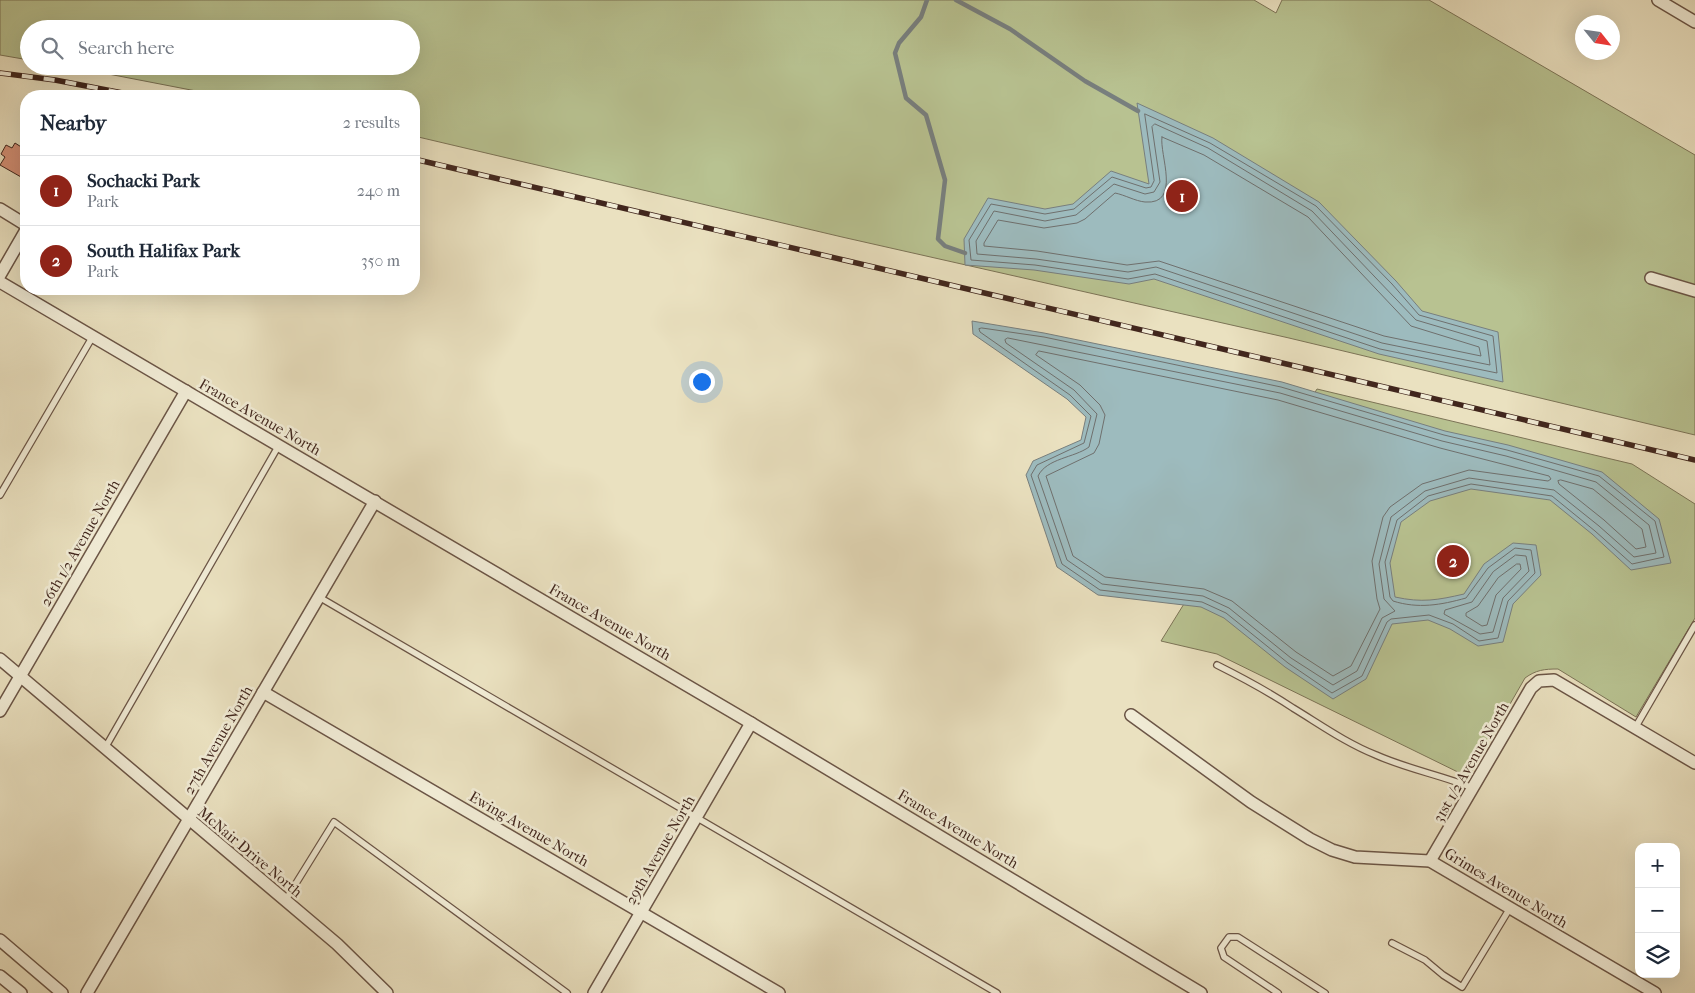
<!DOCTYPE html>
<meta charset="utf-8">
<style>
body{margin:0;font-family:"IM FELL French Canon",serif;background:#f6f6f7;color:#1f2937}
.controls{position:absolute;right:15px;bottom:15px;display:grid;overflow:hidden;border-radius:10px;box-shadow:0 5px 20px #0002}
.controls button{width:45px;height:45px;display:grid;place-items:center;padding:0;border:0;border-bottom:1px solid #e0e1e3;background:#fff;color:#1f2937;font:25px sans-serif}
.compass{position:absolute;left:1575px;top:15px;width:45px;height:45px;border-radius:50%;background:#fff;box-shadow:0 5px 20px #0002;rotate:120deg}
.you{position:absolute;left:701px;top:381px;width:18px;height:18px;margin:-12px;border:4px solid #fff;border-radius:50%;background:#1a73e8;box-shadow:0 0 0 8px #1a73e833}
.badge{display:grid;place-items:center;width:32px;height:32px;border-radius:50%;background:#8f2418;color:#fff;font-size:16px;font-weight:700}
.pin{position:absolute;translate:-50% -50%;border:2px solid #fff;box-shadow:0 1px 5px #0006}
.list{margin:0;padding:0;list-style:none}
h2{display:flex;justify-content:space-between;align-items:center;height:65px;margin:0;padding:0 20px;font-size:21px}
h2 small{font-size:16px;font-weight:400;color:#747a83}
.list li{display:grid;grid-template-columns:32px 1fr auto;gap:15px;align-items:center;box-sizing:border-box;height:70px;padding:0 20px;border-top:1px solid #e0e1e3}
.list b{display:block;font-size:19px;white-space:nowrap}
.list p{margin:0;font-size:16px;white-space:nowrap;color:#747a83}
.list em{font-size:16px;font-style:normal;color:#747a83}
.icon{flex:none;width:28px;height:28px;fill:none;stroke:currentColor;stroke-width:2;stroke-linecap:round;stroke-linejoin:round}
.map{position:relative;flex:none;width:1695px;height:993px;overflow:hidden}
.search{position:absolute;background:#fff;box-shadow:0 5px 20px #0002;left:20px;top:20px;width:400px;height:55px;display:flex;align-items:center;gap:12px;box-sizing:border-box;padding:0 18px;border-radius:28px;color:#747a83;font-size:19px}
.panel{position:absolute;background:#fff;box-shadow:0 5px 20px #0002;left:20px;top:90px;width:400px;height:205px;border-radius:20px}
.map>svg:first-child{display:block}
</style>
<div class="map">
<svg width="1695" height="993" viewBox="0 0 1695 993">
<rect width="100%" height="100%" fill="#eae1c0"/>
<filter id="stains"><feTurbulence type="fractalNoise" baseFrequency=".004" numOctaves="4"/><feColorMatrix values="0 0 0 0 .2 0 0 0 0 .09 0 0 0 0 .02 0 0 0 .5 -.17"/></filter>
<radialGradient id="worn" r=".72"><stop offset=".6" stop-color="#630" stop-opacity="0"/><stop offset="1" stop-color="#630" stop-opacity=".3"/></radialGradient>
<g fill="#b8c291" stroke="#7c7457">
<polygon points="0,0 1254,0 1276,13 1282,0 1429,0 1695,155 1695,435 1289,338 842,237 414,136 414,96 222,96 67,66 411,66 411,29 29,29 29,60 0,55"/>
<path d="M1317,389l315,75 63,40v114l-59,99 -78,-48c-14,0 -22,1 -33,9l-57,99 -251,-123 -56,-13z"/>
</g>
<g fill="#9dbbbe" stroke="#787f7e">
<polygon points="1137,103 1213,138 1319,202 1396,281 1422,311 1498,332 1503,382 1379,354 1154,279 1129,284 1034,270 965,265 964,239 988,198 1045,209 1073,204 1111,171 1149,184"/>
<path d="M972,321l72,12 238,49 163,49 63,14 94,27 57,47 12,44 -40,7 -39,-36 -42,-34 -79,-11 -41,12 -29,21 -11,41 5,34c27,6 43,3 69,-3l20,-30 29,-21 23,2 5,30 -28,29 -10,38 -25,4 -28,-17 -22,-9 -36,4 -26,55 -33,20 -48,-32 -61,-49 -23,-11 -103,-12 -41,-28 -31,-92 7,-14 48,-21 5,-23 -19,-18 -94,-65z"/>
</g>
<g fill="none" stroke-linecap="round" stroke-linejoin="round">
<g stroke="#6f706e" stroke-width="1">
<polygon points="1145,114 1210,143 1316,206 1392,284 1419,315 1493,336 1497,373 1380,349 1155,274 1128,279 1035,265 971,260 969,240 991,204 1045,214 1074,209 1112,177 1146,188 1151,187 1154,181"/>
<polygon points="1155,124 1208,148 1312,211 1416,320 1487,341 1490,365 1382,343 1156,267 1128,272 1036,259 977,254 976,241 994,211 1045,221 1076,215 1114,184 1145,194 1154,192 1160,182 1152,127"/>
<path d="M1162,137l42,18 104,62 103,109 68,21 2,9 -97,-20 -225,-75 -32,4 -90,-14 -53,-5v-3l14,-23 46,8 33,-5 8,-4 30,-26c10,2 20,8 30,9 37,3 14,-48 17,-65z"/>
<path d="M982,328l62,9 237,50 163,48 63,15 92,26 56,45 9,36 -32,7 -37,-33 -43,-35 -81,-12 -43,12 -31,24 -12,42 5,35 3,4c25,8 48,4 73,-3l22,-30 27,-20 16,2 4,23 -27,28 -10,37 -19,3 -26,-17 -24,-9 -38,4 -4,3 -25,54 -30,17 -44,-30 -62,-50 -24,-11 -102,-12 -38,-26 -31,-89 6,-10 47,-22 7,-27 -21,-21 -90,-63 -1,-3z"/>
<path d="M1008,338l272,55 162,48 64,15 90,26 53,43 7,28 -22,4 -35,-31 -45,-36 -85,-12 -44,13 -34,26 -12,47 5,35 11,12 -13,7 -25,53 -24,14 -42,-27 -62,-50 -26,-12 -101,-12 -35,-24 -29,-84c9,-18 36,-18 51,-29l8,-33 -23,-24 -68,-47 -1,-3z"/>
<polygon points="1039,351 1278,400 1440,448 1549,476 1551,479 1548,481 1469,470 1422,484 1390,507 1383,517 1372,561 1377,599 1380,609 1351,666 1333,676 1296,652 1232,601 1204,589 1105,577 1073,556 1046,476 1094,453 1099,444 1105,415 1100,405 1080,385 1036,355"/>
<polygon points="1561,480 1593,489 1642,529 1646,547 1636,549 1604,520 1559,484 1558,481"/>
<polygon points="1516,555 1526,556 1529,571 1503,598 1493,632 1480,634 1444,614 1445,610 1472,602 1493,572"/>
<polygon points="1517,564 1520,564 1521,569 1496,595 1487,625 1482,626 1466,616 1466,613 1478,606 1498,578"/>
</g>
<g stroke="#787f7e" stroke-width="4.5">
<polyline points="927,0 921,17 899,43 895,53 906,98 926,115 945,180 938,239 945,246 965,253"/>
<polyline points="956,0 1010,29 1085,81 1138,111"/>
</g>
</g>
<polygon fill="#d69177" stroke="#41261d" points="15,143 26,150 26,167 21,177 0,165 5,157 1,154 6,145 12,148"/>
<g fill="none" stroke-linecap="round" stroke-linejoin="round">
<defs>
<g id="lane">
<polyline points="0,495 93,336"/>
<polyline points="319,597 997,993"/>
<path d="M1217,665c26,13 52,27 76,43 28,17 53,35 83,47 31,14 65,20 97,33"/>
<polyline points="1635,728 1695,625"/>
<polyline points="105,748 279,445"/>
<polyline points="285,901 334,822 567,993"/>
<polyline points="1392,943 1425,960 1443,975 1462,987 1510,908"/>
<polyline points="1278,993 1224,957 1221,948 1229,937 1238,937 1325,993"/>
</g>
<g id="street">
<polyline points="1658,0 1695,22"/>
<polyline points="0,209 26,225"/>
<polyline points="0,275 26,230"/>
<polyline points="1651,278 1695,291"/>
<polyline points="0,282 751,723 1201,993"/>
<polyline points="0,659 337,944 387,993"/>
<polyline points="263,692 779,993"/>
<polyline points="0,711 186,391"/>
<polyline points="1131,715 1251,802 1310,839 1332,850 1355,857 1430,861 1655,993"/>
<polyline points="1430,861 1531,688 1539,681 1554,680 1695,763"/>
<polyline points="0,940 62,993"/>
<polyline points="0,976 21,993"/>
<polyline points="87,993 375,501"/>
<polyline points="594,993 751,723"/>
</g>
</defs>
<use href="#lane" stroke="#6b5546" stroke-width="8"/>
<use href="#street" stroke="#6b5546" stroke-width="14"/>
<use href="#lane" stroke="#f1ecd6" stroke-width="5.5"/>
<use href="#street" stroke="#f1ecd6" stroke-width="11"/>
<defs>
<g id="rail">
<polyline points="0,73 55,80 138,96"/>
<polyline points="414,159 1695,460"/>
</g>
</defs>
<use href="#rail" stroke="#41261d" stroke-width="5.5"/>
<use href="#rail" stroke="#f1ecd6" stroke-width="4" stroke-dasharray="11" stroke-linecap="butt"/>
</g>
<g text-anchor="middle" stroke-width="5" stroke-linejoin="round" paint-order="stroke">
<g font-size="15" fill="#41261d" stroke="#f1ecd6">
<text transform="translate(260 417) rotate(30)" y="5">France Avenue North</text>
<text transform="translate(80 543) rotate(-60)" y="5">26th 1/2 Avenue North</text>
<text transform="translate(610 622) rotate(30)" y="5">France Avenue North</text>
<text transform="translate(218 740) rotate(-60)" y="5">27th Avenue North</text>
<text transform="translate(1471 762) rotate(-60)" y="5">31st 1/2 Avenue North</text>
<text transform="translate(529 829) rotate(30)" y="5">Ewing Avenue North</text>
<text transform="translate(958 829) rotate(31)" y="5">France Avenue North</text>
<text transform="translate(660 850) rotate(-60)" y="5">29th Avenue North</text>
<text transform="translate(250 852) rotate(40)" y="5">McNair Drive North</text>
<text transform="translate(1506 888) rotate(31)" y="5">Grimes Avenue North</text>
</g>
</g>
<rect width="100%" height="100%" filter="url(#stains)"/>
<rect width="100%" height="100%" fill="url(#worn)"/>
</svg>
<div class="controls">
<button>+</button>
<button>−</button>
<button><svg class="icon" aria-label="layers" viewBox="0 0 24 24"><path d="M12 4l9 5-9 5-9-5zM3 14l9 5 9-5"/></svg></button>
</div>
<svg class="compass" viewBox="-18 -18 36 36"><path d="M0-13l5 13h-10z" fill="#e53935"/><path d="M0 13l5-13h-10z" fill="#747a83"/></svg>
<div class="you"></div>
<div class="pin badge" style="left:1182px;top:196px">1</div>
<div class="pin badge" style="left:1453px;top:561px">2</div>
<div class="search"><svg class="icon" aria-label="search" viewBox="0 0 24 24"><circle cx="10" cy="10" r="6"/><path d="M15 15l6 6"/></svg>Search here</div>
<section class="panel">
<h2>Nearby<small>2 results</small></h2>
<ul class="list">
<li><span class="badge">1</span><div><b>Sochacki Park</b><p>Park</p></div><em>240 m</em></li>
<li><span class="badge">2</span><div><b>South Halifax Park</b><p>Park</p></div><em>350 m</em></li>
</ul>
</section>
</div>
